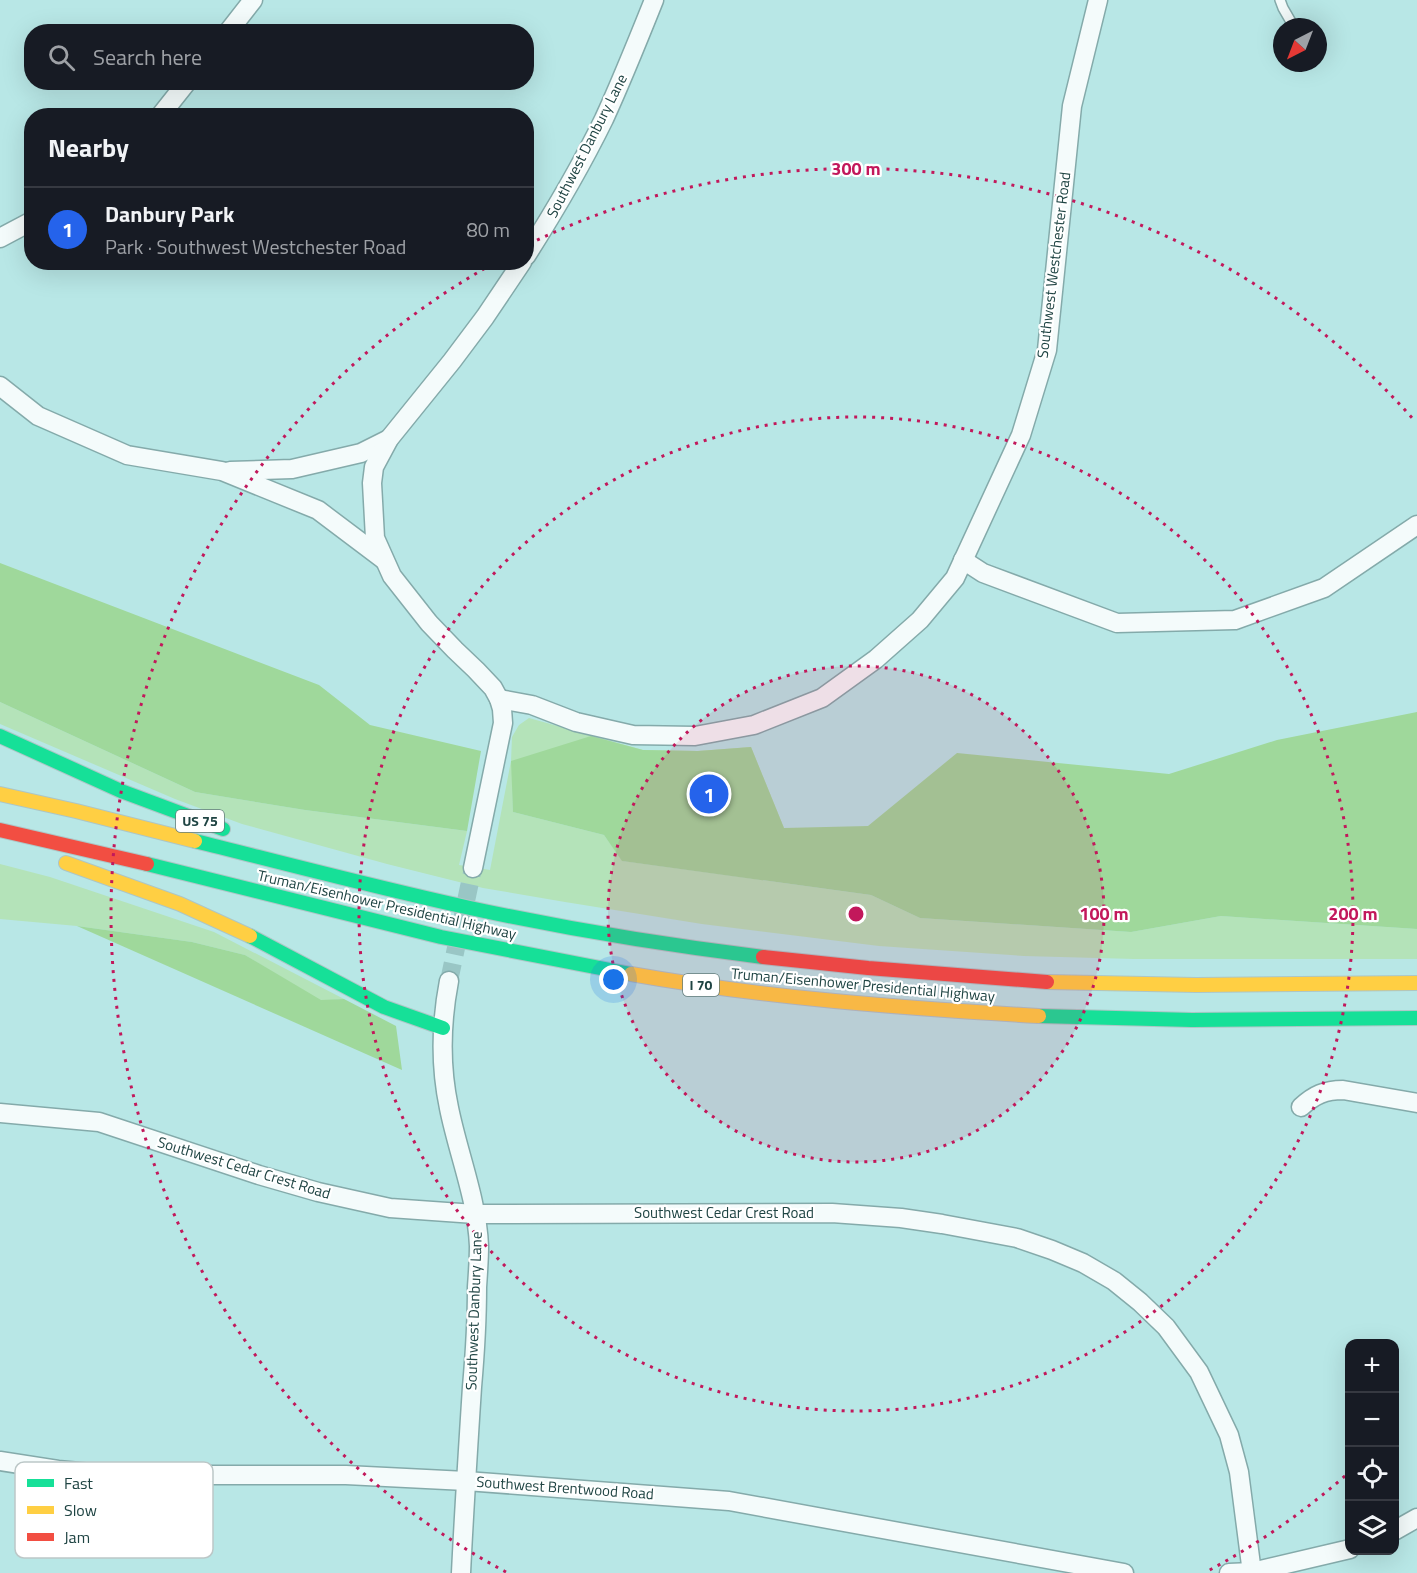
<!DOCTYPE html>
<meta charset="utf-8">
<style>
body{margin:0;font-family:"Titillium Web",sans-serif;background:#20242c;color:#f1f3f6}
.controls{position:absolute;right:18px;bottom:18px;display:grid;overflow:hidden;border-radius:12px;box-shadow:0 6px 24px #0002}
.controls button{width:54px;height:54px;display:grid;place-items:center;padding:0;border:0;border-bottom:2px solid #363941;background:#171b24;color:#f1f3f6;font:30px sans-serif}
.compass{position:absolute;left:1273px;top:18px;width:54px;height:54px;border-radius:50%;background:#171b24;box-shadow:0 6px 24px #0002;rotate:222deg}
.you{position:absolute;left:614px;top:980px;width:21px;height:21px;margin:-15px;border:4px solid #fff;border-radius:50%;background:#1a73e8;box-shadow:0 0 0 9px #1a73e833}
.badge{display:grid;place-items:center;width:39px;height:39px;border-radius:50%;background:#2563eb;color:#fff;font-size:20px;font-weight:700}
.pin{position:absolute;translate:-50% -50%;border:3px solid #fff;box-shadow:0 2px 6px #0006}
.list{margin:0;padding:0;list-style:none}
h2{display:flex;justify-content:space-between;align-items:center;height:78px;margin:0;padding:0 24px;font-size:26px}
h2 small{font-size:20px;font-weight:400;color:#9ea1a6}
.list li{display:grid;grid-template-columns:39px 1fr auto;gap:18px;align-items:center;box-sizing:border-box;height:84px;padding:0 24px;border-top:2px solid #363941}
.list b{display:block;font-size:22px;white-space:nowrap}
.list p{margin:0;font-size:20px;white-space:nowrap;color:#9ea1a6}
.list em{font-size:20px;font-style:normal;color:#9ea1a6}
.icon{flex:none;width:33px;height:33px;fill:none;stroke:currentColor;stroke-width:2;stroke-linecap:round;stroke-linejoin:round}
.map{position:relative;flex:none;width:1417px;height:1573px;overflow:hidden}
.search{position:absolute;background:#171b24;box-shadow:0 6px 24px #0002;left:24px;top:24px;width:510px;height:66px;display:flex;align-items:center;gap:15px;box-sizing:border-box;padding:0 21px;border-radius:24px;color:#9ea1a6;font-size:22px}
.panel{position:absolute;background:#171b24;box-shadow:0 6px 24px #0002;left:24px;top:108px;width:510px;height:162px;border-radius:24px}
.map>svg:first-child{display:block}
</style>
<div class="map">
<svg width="1417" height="1573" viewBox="0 0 1417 1573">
<rect width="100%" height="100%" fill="#b8e7e6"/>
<g fill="#b4e3b9">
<polygon points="0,702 195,792 305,810 467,831 459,865 490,870 511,761 512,737 519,725 529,718 643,750 698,751 751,747 784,828 512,761 513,812 604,835 623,861 871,895 920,918 1131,932 1221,916 1417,929 1417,959 1134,959 1024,956 879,946 702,924 565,902 483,888 387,864 242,824 175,799 0,724"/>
<polygon points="0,864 50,877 214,932 344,999 321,1001 245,955 192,942 77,926 0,919"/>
</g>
<g fill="#9fd89b">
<polygon points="0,563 319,685 370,725 481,751 467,831 305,810 195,792 0,702"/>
<polygon points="1417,712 1417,929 1221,916 1131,932 920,918 871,895 622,861 604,835 513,812 511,761 591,736 643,750 698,751 751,747 784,828 868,826 957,753 1169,774 1277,740"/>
<polygon points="77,926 192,942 245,955 321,1000 344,999 396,1026 402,1070"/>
</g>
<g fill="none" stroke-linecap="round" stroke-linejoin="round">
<polyline stroke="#99c6c5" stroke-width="18" stroke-dasharray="18 9" stroke-linecap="butt" points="449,981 473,868"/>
<defs>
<polyline id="lane" points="1280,0 1283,8 1294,27"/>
<g id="street">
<polyline points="228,32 253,0"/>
<polyline points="160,116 187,82"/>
<polyline points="0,238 32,221"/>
<path d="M526,256c28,-44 55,-90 78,-137 18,-39 34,-79 50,-119"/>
<polyline points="0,386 38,416 127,455 222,471 318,510 383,559"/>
<polyline points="230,471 292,469 361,453 389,439"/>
<polyline points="963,560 983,573 1117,623 1235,620 1324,588 1417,525"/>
<polyline points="499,699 532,705 576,722 633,735 695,736 754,725 822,698 876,659 920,620 955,578 1021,435 1047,350 1072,106 1098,0"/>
<polyline points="473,868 503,723 502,709 499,699 493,688 476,670 455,650 429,623 392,576 375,538 372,483 374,467 389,439 452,361 485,317 522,262"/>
<path d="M449,981c-8,42 -9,85 0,127 9,45 28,91 30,138 0,13 -1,27 -2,41 0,33 -2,66 -5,100 -4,62 -8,124 -11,186"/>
<path d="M1301,1107c13,-12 24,-17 42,-17l74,13"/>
<polyline points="0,1113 99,1122 259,1175 318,1192 390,1208 475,1214 832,1213 901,1218 942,1224 1017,1238 1052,1250 1083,1263 1114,1281 1140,1302 1166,1327 1199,1372 1229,1435 1239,1472 1252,1573"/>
<polyline points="0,1461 58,1470 113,1475 346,1475 466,1481 729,1501 1124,1573"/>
<polyline points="1394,1531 1417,1518"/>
<polyline points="1229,1573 1252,1572 1350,1549"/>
</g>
<g id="fast">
<polyline points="0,736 121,791 223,829"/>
<path d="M195,841c92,23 183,47 275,67 97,21 195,37 293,49"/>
<polyline points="147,864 441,937 631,974"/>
<polyline points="250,936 384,1007 443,1028"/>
<polyline points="1039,1016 1192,1020 1417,1018"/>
</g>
<g id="slow">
<polyline points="0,794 76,811 195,841"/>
<polyline points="66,863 180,904 250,936"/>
<path d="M631,974c135,24 272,34 408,42"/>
<polyline points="1047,982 1196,985 1417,983"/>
</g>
<g id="jam">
<polyline points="0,830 147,864"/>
<polyline points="763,957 868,968 1047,982"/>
</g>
</defs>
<use href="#lane" stroke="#84aaaa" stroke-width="12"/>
<use href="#street" stroke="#84aaaa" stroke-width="21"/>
<use href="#fast" stroke="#adc6c6" stroke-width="16"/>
<use href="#slow" stroke="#adc6c6" stroke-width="16"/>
<use href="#jam" stroke="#adc6c6" stroke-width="16"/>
<use href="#lane" stroke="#f4fbfb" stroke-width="9"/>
<use href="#street" stroke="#f4fbfb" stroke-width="18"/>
<use href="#fast" stroke="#16e098" stroke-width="14"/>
<use href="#slow" stroke="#ffcf43" stroke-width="14"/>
<use href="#jam" stroke="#f24e42" stroke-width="14"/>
</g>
<circle cx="856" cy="914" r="248" fill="#c2185b" fill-opacity=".12"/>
<g fill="none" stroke="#c2185b" stroke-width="3" stroke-dasharray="3 6">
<circle cx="856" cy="914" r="248"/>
<circle cx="856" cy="914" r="497"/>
<path d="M1345 1476A745 745 0 0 1 1206 1572M506 1572A745 745 0 0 1 489 266M529 244A745 745 0 0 1 1414 420"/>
</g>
<g text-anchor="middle" stroke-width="4.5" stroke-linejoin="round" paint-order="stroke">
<g fill="#fff" stroke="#627c7b" stroke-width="1.5">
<rect x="176" y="810" width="48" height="22" rx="4.5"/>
<rect x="683" y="974" width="36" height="22" rx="4.5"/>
</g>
<g font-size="14" font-weight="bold" fill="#1f4443">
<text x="200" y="826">US 75</text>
<text x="701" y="990">I 70</text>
</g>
<g font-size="15" fill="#1f4443" stroke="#fff">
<text transform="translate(587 146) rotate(-63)" y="5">Southwest Danbury Lane</text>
<text transform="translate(1054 265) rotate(-83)" y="5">Southwest Westchester Road</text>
<text transform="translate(387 905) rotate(13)" y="5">Truman/Eisenhower Presidential Highway</text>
<text transform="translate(863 985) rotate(5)" y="5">Truman/Eisenhower Presidential Highway</text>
<text transform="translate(244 1168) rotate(17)" y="5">Southwest Cedar Crest Road</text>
<text x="724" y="1218">Southwest Cedar Crest Road</text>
<text transform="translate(474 1311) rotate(-88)" y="5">Southwest Danbury Lane</text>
<text transform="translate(565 1488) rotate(4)" y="5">Southwest Brentwood Road</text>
</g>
</g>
<rect x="15" y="1462" width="198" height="96" rx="9" fill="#fff" stroke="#bcc7c7" stroke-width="1.5"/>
<rect x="27" y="1479" width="27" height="8" fill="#16e098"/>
<rect x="27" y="1506" width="27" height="8" fill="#ffcf43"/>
<rect x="27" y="1533" width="27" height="8" fill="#f24e42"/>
<g font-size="16" fill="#1f4443">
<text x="64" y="1489">Fast</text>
<text x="64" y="1516">Slow</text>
<text x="64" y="1543">Jam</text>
</g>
<circle cx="856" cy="914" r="9" fill="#c2185b" stroke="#fff" stroke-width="3"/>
<g font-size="18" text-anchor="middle" font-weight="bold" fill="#c2185b" stroke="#fff" stroke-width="4.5" stroke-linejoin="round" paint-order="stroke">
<text x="856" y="175">300 m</text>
<text x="1104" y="920">100 m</text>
<text x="1353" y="920">200 m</text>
</g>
</svg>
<div class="controls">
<button>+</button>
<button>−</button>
<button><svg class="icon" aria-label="locate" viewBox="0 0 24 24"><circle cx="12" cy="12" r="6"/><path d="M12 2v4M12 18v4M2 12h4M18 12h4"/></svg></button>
<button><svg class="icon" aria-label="layers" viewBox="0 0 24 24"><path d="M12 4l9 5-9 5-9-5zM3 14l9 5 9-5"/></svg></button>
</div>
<svg class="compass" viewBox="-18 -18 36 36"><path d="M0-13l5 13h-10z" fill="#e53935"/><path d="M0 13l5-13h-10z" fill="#9ea1a6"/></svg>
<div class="you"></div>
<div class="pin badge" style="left:709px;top:794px">1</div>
<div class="search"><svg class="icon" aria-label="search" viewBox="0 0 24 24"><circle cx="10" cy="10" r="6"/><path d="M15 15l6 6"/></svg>Search here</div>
<section class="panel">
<h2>Nearby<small></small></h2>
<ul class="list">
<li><span class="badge">1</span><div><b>Danbury Park</b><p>Park · Southwest Westchester Road</p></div><em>80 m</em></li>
</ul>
</section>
</div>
